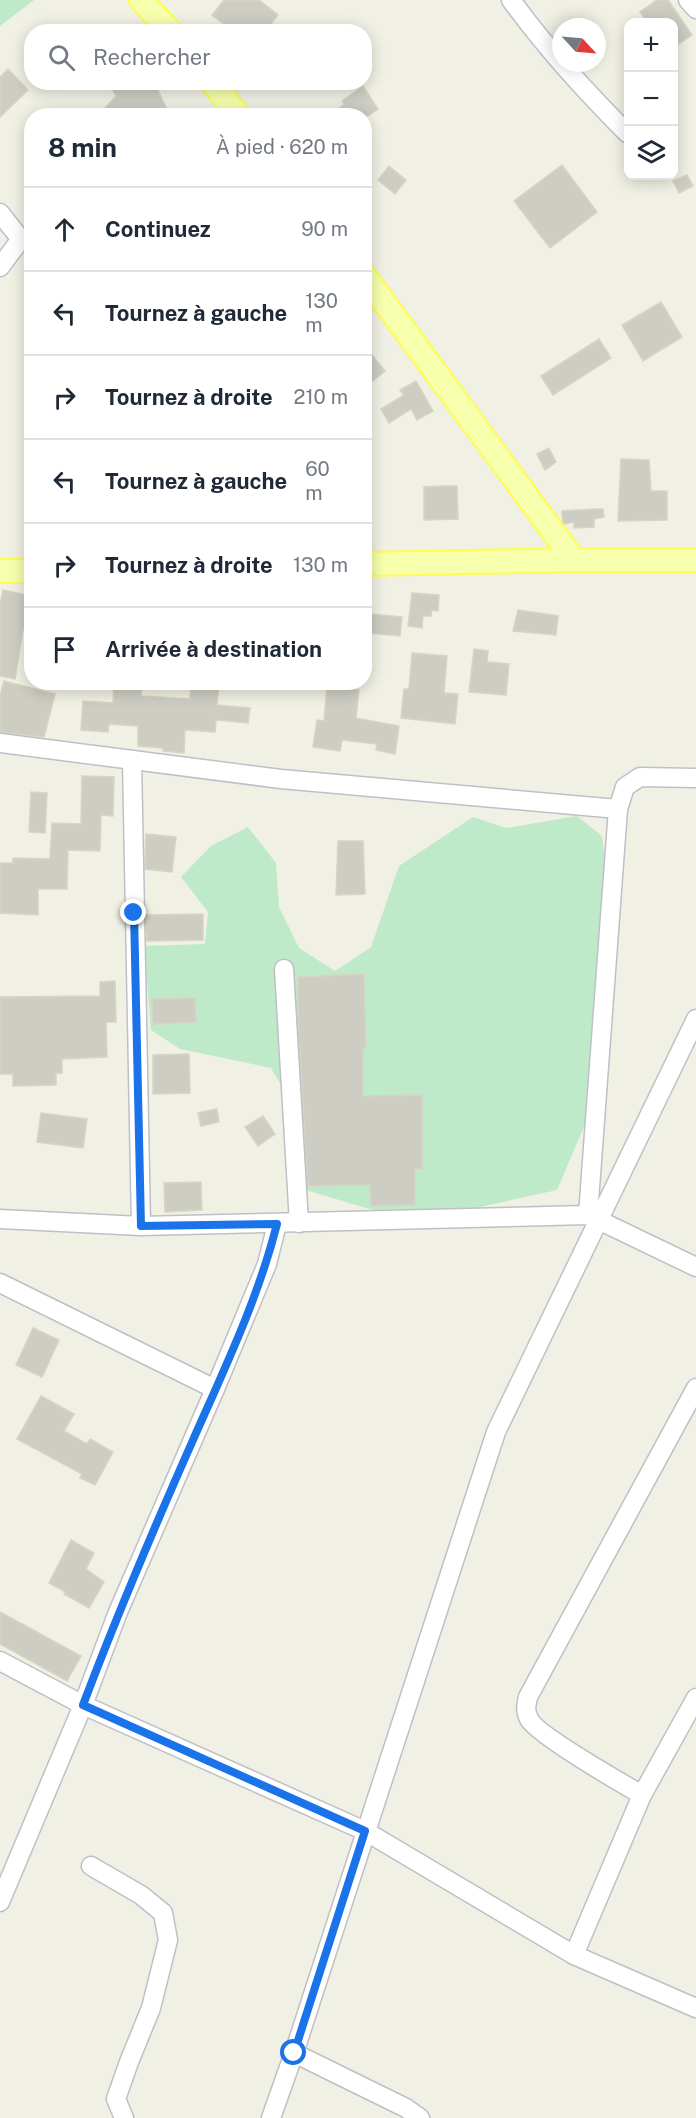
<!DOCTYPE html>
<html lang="fr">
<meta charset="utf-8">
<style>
body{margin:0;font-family:"Public Sans",sans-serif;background:#f6f6f7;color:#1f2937}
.controls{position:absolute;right:18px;top:18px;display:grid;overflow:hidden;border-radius:12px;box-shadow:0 3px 15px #0003}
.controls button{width:54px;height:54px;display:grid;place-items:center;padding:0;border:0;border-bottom:2px solid #e0e1e3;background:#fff;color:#1f2937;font:30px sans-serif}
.compass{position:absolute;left:552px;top:18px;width:54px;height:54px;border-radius:50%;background:#fff;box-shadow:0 3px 15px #0003;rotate:116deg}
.stop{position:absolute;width:18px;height:18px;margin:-14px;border:4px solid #1a73e8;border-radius:50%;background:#fff}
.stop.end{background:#1a73e8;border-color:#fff;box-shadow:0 2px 6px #0008}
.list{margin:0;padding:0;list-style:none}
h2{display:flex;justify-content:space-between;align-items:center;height:78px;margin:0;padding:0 24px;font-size:26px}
h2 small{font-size:20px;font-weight:400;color:#747a83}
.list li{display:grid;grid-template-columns:39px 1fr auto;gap:18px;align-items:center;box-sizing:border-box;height:84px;padding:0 24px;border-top:2px solid #e0e1e3}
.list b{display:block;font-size:22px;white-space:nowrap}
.list em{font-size:20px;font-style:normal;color:#747a83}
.icon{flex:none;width:33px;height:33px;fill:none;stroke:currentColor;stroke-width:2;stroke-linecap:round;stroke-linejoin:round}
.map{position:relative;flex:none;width:696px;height:2118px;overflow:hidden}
.search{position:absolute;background:#fff;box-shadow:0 3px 15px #0003;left:24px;top:24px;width:348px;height:66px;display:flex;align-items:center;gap:15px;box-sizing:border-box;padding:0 21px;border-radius:24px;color:#747a83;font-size:22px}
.panel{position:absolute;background:#fff;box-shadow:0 3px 15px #0003;left:24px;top:108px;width:348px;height:582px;border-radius:24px}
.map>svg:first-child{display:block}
</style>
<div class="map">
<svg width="696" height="2118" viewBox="0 0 696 2118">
<rect width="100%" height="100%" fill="#f0f0e4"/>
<g fill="#beeaca">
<polygon points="0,0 34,0 0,26"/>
<polygon points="577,816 602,836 609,890 592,1108 557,1190 471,1209 373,1210 299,1188 292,1104 271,1068 180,1049 151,1030 144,946 205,944 208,912 181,877 211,846 248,827 276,863 279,907 299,948 335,971 371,947 399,866 473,817 506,828"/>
</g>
<g fill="#cecdc3" stroke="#d6d5c2" stroke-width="1.5">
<polygon points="224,0 259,0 278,15 265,32 234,32 212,15"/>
<polygon points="657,0 668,0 692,35 674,47 674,22 647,22 640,12"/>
<polygon points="8,69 28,90 0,117 0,77"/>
<polygon points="108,82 154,82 170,116 98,116 116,96"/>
<polygon points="363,86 378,109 368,116 331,116 344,104 342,101"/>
<polygon points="562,165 597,212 550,248 514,201"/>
<polygon points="389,166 406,180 395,194 378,180"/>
<polygon points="687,175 693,186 679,193 673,181"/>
<polygon points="661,302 682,337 643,361 622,325"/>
<polygon points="599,339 611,358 553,395 541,376"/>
<polygon points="364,345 385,371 364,388"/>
<polygon points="416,381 433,411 417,420 411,409 389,423 381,409 404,395 400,390"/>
<polygon points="549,448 556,462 545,470 537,454"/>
<polygon points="621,459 649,460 651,491 667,491 667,520 618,521"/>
<polygon points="442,486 457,486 458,519 424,520 424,487"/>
<polygon points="594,509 603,509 604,517 594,519 594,527 574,528 574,522 565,524 563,523 562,511"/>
<polygon points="3,590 32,596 32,632 23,630 15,679 0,676 0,604"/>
<polygon points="412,593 439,595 438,611 432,610 431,616 423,616 422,628 408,626"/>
<polygon points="518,610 558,616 556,635 513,631"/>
<polygon points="371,614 402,617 400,636 369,633"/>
<polygon points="474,649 488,651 487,662 509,664 506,695 469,692"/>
<polygon points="412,653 447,656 444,693 458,694 455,724 401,718 404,689 409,689"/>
<polygon points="4,681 55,694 44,737 0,732 0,696"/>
<polygon points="114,682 142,682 141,696 190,699 191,682 219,682 217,705 250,708 248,723 216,720 215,732 185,730 184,753 163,751 163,748 138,746 138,726 109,724 108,732 81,730 83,701 113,703"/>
<polygon points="327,686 359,690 356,718 399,726 395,754 376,750 377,744 342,740 340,751 313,747 317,720 324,721"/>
<polygon points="82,776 114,777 113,816 101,815 100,851 68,850 67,889 38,889 38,915 0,913 0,863 13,863 13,858 50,859 52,823 81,824"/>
<polygon points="31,792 47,793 45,833 29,832"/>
<polygon points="146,834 176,837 172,872 145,869"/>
<polygon points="338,841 363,841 365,894 336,895"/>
<polygon points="203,914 203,940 147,941 146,915"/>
<polygon points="364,974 366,1048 363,1048 363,1096 422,1095 422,1169 415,1169 415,1205 371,1206 370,1185 308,1186 298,1022 298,977"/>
<polygon points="115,981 116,1022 106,1022 107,1057 62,1059 62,1073 56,1073 56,1085 13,1086 13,1074 0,1074 0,997 100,996 100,982"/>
<polygon points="195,998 196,1022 153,1024 152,999"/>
<polygon points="189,1054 190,1093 153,1094 153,1055"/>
<polygon points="217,1109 219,1122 201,1126 198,1113"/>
<polygon points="41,1113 87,1119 83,1148 37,1142"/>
<polygon points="263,1116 275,1134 258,1146 245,1127"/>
<polygon points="201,1182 202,1210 165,1212 164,1183"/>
<polygon points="33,1328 59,1340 42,1377 16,1365"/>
<polygon points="41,1396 74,1414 64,1431 87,1444 90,1439 113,1452 95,1485 80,1478 82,1474 17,1439"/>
<polygon points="71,1540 94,1553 86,1569 104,1582 89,1608 64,1594 66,1592 49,1583"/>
<polygon points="0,1612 81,1656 67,1681 0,1644"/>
</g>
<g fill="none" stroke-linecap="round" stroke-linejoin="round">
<defs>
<g id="minor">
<path d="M511,0c35,48 74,91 116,133"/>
<polyline points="688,0 696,9"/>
<polyline points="0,213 19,237 18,243 0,267"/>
<polyline points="0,743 281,779 618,809"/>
<polyline points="132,760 141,1226"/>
<polyline points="284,969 299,1223"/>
<polyline points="588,1215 618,809 625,787 640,777 696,778"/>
<polyline points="0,1219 141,1226 588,1215 696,1267"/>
<polyline points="0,1283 215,1389"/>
<polyline points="0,1661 83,1705 365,1831 574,1955 696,2008"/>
<path d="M642,1795c-19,-11 -106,-61 -113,-76 -4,-8 -3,-14 -1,-22l168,-309"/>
<polyline points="91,1866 141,1895 163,1913 168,1940 151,2008 129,2062 116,2099 124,2118"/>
<polyline points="0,1902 83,1705 118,1612 215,1389 267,1264 277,1224"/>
<polyline points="574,1955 642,1795 696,1698"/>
<polyline points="294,2053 406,2108 420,2118"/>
<polyline points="271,2118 294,2053 496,1432 696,1019"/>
</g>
<g id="major">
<polyline points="141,0 171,32"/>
<polyline points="212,82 239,116"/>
<polyline points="364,275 574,560"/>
<polyline points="364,564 574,560 696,560"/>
<polyline points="0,571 32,571"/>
</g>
</defs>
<use href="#minor" stroke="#bec0c7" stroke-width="21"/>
<use href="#major" stroke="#fffd4f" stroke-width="26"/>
<use href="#minor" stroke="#fff" stroke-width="18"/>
<use href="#major" stroke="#f6ffab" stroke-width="22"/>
</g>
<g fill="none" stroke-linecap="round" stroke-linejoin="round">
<path stroke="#1a73e8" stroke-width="8" d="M134,913l7,313 136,-2c-19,75 -53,146 -84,216 -39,88 -76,175 -110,265l282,126 -71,222"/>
</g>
</svg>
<div class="controls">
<button>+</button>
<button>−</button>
<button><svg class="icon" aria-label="layers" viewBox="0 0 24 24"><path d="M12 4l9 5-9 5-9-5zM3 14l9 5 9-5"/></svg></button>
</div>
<svg class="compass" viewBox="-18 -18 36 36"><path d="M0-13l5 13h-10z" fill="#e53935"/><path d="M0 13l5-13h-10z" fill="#747a83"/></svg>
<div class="stop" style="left:294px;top:2053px"></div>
<div class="stop end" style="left:134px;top:913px"></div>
<div class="search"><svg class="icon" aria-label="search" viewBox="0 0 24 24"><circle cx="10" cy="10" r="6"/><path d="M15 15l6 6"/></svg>Rechercher</div>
<section class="panel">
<h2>8 min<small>À pied · 620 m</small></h2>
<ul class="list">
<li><svg class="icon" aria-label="ahead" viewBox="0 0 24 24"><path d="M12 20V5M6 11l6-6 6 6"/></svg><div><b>Continuez</b></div><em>90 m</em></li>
<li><svg class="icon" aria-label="left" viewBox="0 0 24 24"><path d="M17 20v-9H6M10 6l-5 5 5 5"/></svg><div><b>Tournez à gauche</b></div><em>130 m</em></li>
<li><svg class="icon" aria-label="right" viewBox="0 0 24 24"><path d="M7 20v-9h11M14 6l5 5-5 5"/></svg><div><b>Tournez à droite</b></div><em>210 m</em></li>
<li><svg class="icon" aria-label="left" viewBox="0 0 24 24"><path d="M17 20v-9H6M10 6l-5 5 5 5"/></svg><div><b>Tournez à gauche</b></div><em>60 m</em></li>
<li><svg class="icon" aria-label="right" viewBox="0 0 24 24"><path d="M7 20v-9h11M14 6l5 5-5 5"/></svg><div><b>Tournez à droite</b></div><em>130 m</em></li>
<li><svg class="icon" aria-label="arrive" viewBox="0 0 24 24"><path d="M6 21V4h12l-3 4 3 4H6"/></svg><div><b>Arrivée à destination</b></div></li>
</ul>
</section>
</div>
